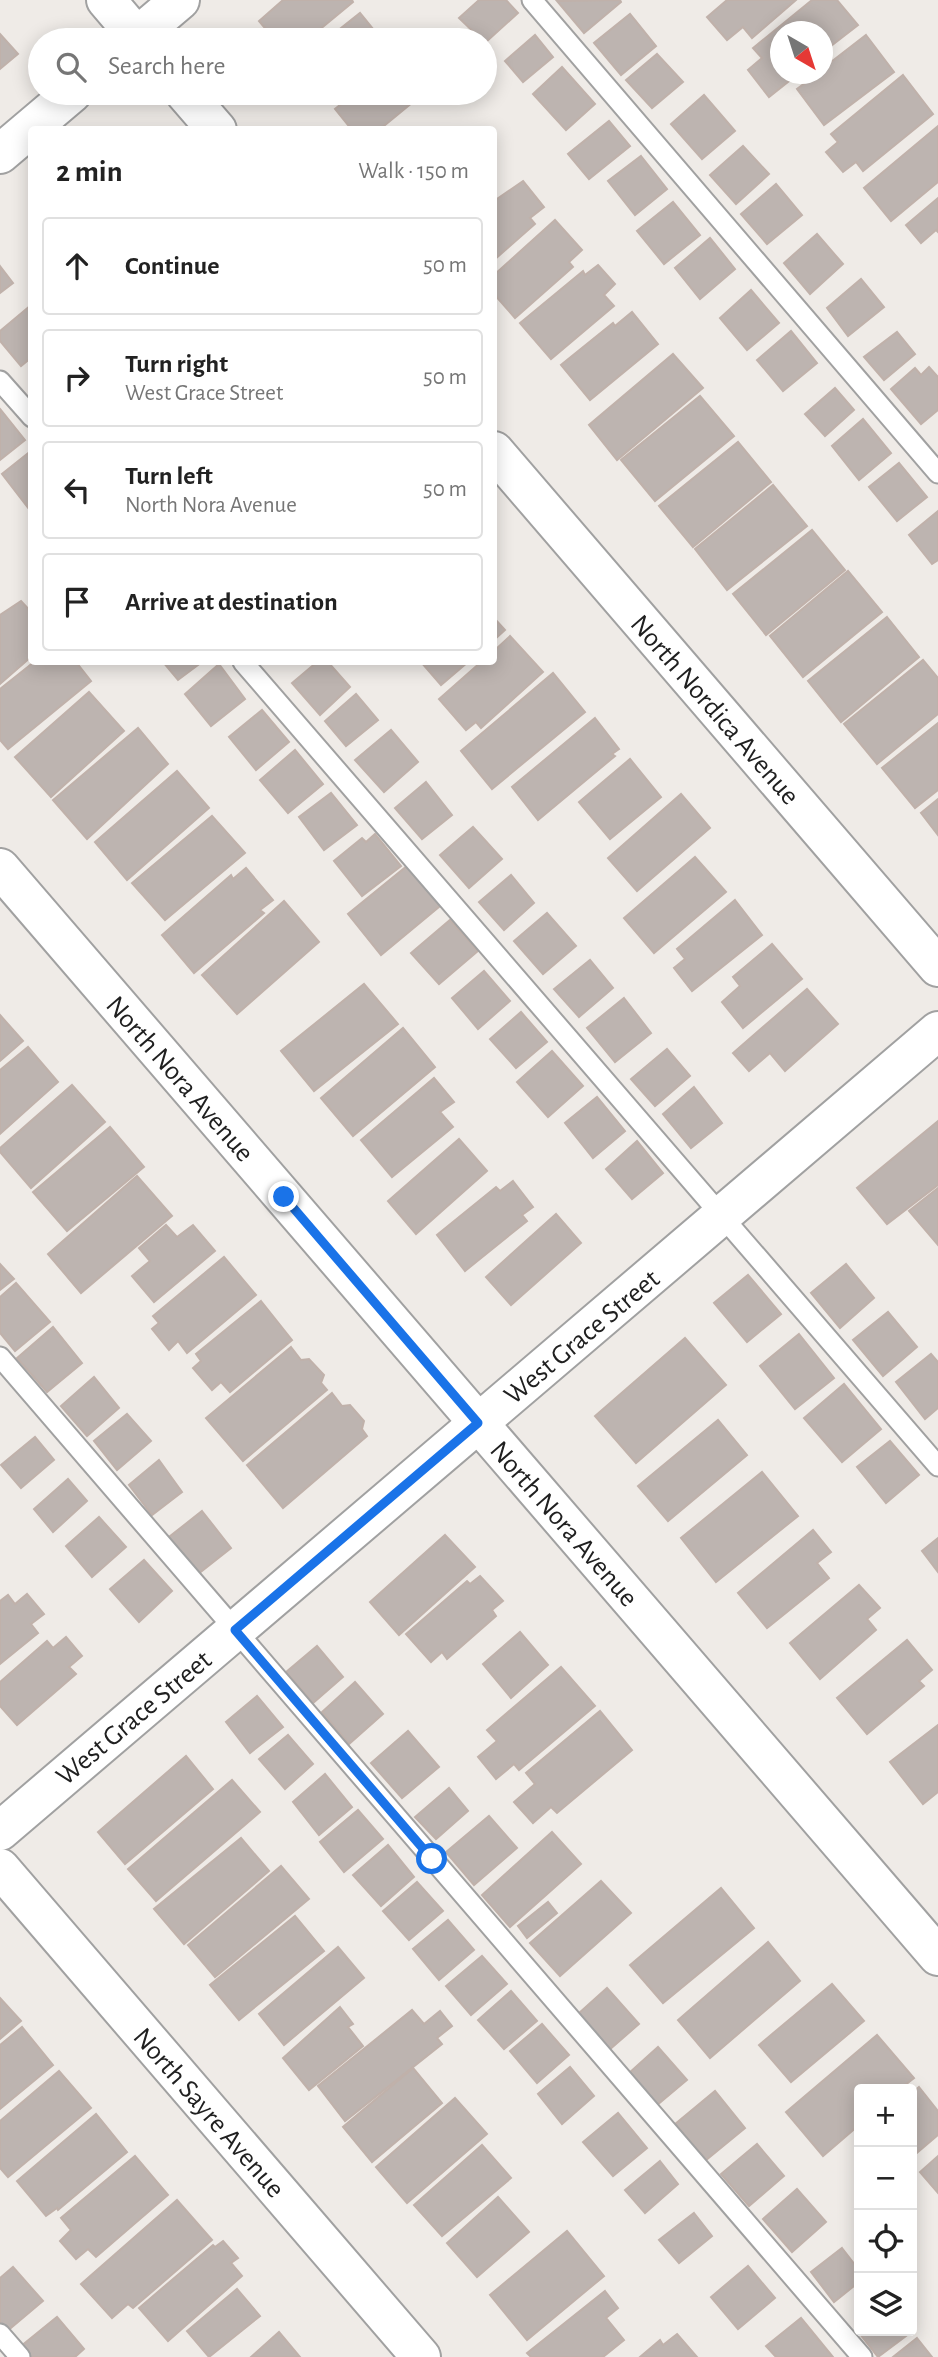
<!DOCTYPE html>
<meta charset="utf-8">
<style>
body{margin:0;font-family:"Alegreya Sans",sans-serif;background:#f6f6f6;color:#222}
.controls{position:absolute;right:21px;bottom:21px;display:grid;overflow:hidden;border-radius:7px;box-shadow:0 4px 18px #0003}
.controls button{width:63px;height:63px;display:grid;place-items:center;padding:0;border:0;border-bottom:2px solid #e0e0e0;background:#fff;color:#222;font:35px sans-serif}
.compass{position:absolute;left:770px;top:21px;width:63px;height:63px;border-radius:50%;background:#fff;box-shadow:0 4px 18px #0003;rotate:141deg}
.stop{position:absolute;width:21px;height:21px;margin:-16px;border:5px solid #1a73e8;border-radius:50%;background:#fff}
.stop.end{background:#1a73e8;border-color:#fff;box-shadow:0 2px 7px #0008}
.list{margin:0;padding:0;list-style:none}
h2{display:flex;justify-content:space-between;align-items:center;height:91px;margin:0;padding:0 28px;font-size:30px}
h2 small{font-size:23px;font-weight:400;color:#767676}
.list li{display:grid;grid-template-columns:46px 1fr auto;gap:21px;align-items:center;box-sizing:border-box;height:98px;margin:0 14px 14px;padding:0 14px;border:2px solid #e0e0e0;border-radius:7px}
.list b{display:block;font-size:26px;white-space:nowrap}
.list p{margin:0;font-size:23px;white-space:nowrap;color:#767676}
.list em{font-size:23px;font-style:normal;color:#767676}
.icon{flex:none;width:38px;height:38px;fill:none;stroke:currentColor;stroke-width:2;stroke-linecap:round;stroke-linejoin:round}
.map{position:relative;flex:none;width:938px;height:2357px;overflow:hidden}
.search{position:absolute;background:#fff;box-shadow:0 4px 18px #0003;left:28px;top:28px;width:469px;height:77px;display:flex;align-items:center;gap:18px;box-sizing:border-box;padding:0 24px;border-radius:38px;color:#767676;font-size:26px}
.panel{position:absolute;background:#fff;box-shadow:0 4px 18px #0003;left:28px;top:126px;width:469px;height:539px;border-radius:7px}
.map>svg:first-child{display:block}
</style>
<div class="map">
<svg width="938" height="2357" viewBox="0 0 938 2357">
<rect width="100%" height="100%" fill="#efebe7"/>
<g fill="#bdb4b0" stroke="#c0b1aa" stroke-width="2">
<polygon points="283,0 352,0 353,2 307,40 275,40 259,21"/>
<polygon points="479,0 506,0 518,13 485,43 459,18"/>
<polygon points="620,0 621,2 584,33 557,1"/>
<polygon points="727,0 796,0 752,38 743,27 727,40 707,17"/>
<polygon points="812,0 837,0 858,25 822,53 822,32 780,32 780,74 798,74 769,97 748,70 762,58 753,48"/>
<polygon points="360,13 382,40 326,40"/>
<polygon points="630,14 656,46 621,75 594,43"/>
<polygon points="0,34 18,54 0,69"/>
<polygon points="535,35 553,57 523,82 505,61"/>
<polygon points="866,35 894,72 824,125 797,89 817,74 822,74 822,69"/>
<polygon points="657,54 683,82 652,108 626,80"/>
<polygon points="562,67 595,104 566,130 533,94"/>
<polygon points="903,75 933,114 863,171 856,162 843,172 826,152 838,142 831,134"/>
<polygon points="355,93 424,93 379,130 352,130 335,109"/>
<polygon points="704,95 735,131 702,159 671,124"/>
<polygon points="609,121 630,146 589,179 568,154"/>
<polygon points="938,126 938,182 891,221 864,188"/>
<polygon points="743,146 769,174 736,204 710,175"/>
<polygon points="641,156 667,189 635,215 608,181"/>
<polygon points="523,181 544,207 530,218 535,224 494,260 494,201"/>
<polygon points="776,184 802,215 767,244 741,214"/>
<polygon points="938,198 938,232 936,230 921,243 906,225"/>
<polygon points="673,202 700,235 664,264 637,231"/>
<polygon points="555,220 582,250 569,262 573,267 515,318 494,294 494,275"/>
<polygon points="817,234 843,264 810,294 784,263"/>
<polygon points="710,238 735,269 700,299 675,268"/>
<polygon points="598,265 615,284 604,295 614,306 551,359 520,323 583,271 585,275"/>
<polygon points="0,266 13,283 0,293"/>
<polygon points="861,279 884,307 848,336 827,308"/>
<polygon points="751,290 779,323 747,350 720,318"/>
<polygon points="31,305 32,357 21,366 0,341 0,331"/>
<polygon points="632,312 658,344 590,400 561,365 613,323 615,326"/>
<polygon points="791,331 817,363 783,391 757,360"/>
<polygon points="897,332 915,354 884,380 864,357"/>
<polygon points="673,354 703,388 617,460 589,425"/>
<polygon points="929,367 938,377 938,410 921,424 891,389 915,368 921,375"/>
<polygon points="835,388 854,410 825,436 805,414"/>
<polygon points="700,396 734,436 655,501 621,460"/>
<polygon points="0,409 25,440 0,460"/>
<polygon points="863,419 891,453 859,480 832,446"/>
<polygon points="738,442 771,482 693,547 659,506"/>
<polygon points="32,450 32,507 29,509 2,474"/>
<polygon points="899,463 927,497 897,521 869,487"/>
<polygon points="773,485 807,526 727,590 695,549"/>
<polygon points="938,511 938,560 932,564 909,535"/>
<polygon points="812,530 845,570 766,635 733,594"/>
<polygon points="848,571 882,612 803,677 770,636"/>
<polygon points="21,601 32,613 32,656 0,684 0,615"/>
<polygon points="887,617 919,657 841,722 808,681"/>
<polygon points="494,618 505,630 494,640"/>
<polygon points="510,636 543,672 481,728 476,722 466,730 439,699 481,662 494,662 494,651"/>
<polygon points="923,660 938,678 938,714 877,764 844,724"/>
<polygon points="34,662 76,662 91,681 8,749 0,740 0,689"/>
<polygon points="163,662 202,662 178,680"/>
<polygon points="317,662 328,662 350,687 320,715 292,683"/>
<polygon points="421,662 468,662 441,685"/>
<polygon points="219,664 245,699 211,726 185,694"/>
<polygon points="553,673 585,712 492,789 461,751"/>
<polygon points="89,692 124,731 51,797 15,757"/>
<polygon points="356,694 378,720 346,746 325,721"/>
<polygon points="262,710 289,742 256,770 229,737"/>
<polygon points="595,718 619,749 612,754 615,756 538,820 512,787"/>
<polygon points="938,723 938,790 915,808 882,768"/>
<polygon points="138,728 168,764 87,839 53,800"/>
<polygon points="391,730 418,762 384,792 355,760"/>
<polygon points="295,750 323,784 288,813 260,780"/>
<polygon points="630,759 661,797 610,839 579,802"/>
<polygon points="177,771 209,808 127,880 95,842"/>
<polygon points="426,782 452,815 422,839 395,808"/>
<polygon points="331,793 357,825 324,850 299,817"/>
<polygon points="681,794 710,828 637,891 608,858"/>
<polygon points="938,799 938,835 921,813"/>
<polygon points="212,816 245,853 165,920 132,883"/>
<polygon points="473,827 502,859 469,888 440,855"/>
<polygon points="375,834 401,866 362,896 334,861 362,838 366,842"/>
<polygon points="695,857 726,892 654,953 624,918"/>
<polygon points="407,866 440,906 381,955 348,914"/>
<polygon points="246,868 273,900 260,910 264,913 194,973 162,935 231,875 233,879"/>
<polygon points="511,875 534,903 504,930 479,902"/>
<polygon points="735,900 762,935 692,991 674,968 685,959 677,949"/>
<polygon points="284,901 319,942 237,1014 202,975"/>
<polygon points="547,913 576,946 543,974 514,941"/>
<polygon points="450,920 478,951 439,984 411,953"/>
<polygon points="772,944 802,979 743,1028 722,1002 740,986 733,977"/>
<polygon points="590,960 613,988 579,1017 554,989"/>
<polygon points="484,971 510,1001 478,1029 452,998"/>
<polygon points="364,984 398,1024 314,1091 281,1051"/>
<polygon points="807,989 838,1024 785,1071 770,1053 749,1071 733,1053"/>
<polygon points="624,998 651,1033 615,1062 587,1028"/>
<polygon points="521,1012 547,1042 516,1068 490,1039"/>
<polygon points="0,1015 23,1041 0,1061"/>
<polygon points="403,1028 435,1067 353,1136 321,1098"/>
<polygon points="28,1047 58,1082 0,1134 0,1070"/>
<polygon points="667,1049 690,1076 655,1106 631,1079"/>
<polygon points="552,1051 583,1086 548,1117 517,1082"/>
<polygon points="434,1078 454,1102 440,1112 453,1127 392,1177 361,1140"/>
<polygon points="72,1085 105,1122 31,1188 0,1152 0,1148"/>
<polygon points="694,1087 722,1123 691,1148 663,1114"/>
<polygon points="597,1097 625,1131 593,1158 565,1123"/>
<polygon points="938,1121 938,1185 887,1224 857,1188"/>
<polygon points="110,1127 144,1167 67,1231 33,1192"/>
<polygon points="459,1139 487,1171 416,1234 388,1201"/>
<polygon points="637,1141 663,1173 632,1199 606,1169"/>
<polygon points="137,1176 172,1216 81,1293 48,1254"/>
<polygon points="513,1181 533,1207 522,1215 527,1221 465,1271 437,1235 496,1187 500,1191"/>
<polygon points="938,1188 938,1245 909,1211"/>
<polygon points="556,1214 581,1243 511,1305 486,1277"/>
<polygon points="166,1225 177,1237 193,1225 215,1251 154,1302 132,1276 150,1261 139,1248"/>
<polygon points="224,1257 256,1295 187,1353 178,1341 169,1350 152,1329 159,1323 153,1316"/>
<polygon points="0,1264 14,1279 0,1290"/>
<polygon points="846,1264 874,1298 840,1328 811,1293"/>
<polygon points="748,1275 781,1314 747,1342 714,1303"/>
<polygon points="16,1283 50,1322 15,1351 0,1333 0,1297"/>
<polygon points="261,1301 292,1340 230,1392 221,1382 212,1390 193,1368 201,1361 196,1354"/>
<polygon points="888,1312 917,1347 883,1376 853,1340"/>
<polygon points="53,1327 82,1363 47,1392 17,1358"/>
<polygon points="799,1334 834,1378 795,1409 760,1366"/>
<polygon points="685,1338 726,1385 636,1463 595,1416"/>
<polygon points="291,1347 301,1360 309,1359 324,1375 321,1383 327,1390 243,1461 206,1418"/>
<polygon points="931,1354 938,1362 938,1408 925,1419 896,1382"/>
<polygon points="94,1377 119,1408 87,1436 61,1406"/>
<polygon points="844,1384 881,1429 842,1462 804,1418"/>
<polygon points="332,1393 342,1406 350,1405 364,1421 362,1429 367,1436 283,1508 247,1465"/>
<polygon points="127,1414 151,1441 117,1470 94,1441"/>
<polygon points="718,1420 747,1455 668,1521 638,1486"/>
<polygon points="35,1437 54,1460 21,1488 1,1465"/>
<polygon points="890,1441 919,1475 886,1503 857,1467"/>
<polygon points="159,1460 182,1492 152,1515 129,1485"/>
<polygon points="762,1472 798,1516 716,1582 681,1538"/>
<polygon points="68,1479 87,1501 53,1532 34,1509"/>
<polygon points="202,1511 231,1548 198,1574 169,1537"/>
<polygon points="99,1517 126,1547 92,1577 66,1546"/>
<polygon points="813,1530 831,1552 817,1563 829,1578 767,1628 738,1593"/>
<polygon points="445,1535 475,1567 399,1635 370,1602"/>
<polygon points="938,1538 938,1572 922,1551"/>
<polygon points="144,1560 172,1591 139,1622 110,1589"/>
<polygon points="480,1576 503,1601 492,1610 496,1616 447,1659 442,1652 431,1662 406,1634 467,1581 470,1584"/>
<polygon points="859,1585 880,1608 867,1619 876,1630 820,1679 790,1643"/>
<polygon points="27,1594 44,1614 31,1624 38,1633 0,1664 0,1601 8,1595 15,1604"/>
<polygon points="520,1632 548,1665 511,1698 483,1664"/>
<polygon points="66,1637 82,1656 69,1667 76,1674 17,1725 0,1706 0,1682 47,1641 53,1648"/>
<polygon points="907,1640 932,1670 919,1681 924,1686 867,1734 837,1698"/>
<polygon points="317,1646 343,1677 313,1703 286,1672"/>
<polygon points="561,1667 595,1706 519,1770 514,1764 496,1779 478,1757 497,1741 487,1730"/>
<polygon points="355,1682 383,1714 349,1744 322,1712"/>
<polygon points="257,1696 283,1727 250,1753 226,1722"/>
<polygon points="600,1711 632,1750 557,1813 551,1807 533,1823 514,1802 535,1784 526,1773"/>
<polygon points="938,1725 938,1792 923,1804 890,1762"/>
<polygon points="408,1731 439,1767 402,1798 371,1763"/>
<polygon points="288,1735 313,1764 285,1789 259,1759"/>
<polygon points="186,1756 213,1789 125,1864 98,1832"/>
<polygon points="325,1774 352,1807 319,1835 293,1802"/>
<polygon points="232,1780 260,1812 156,1901 128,1869"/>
<polygon points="449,1788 468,1811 436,1839 415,1817"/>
<polygon points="358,1810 383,1839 344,1872 320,1842"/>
<polygon points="489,1816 517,1848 474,1885 446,1852"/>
<polygon points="552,1832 581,1864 510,1927 482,1895"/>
<polygon points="241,1838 269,1871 184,1944 154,1909"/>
<polygon points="388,1845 414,1877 381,1906 353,1875"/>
<polygon points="281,1866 309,1899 215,1977 188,1945"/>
<polygon points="601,1881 631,1913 560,1976 530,1943"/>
<polygon points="417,1882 443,1911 409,1940 383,1911"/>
<polygon points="721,1888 754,1928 663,2003 630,1965"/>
<polygon points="548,1902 557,1913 527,1938 518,1926"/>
<polygon points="295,1916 324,1951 239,2020 210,1985"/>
<polygon points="448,1920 474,1950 439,1980 413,1949"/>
<polygon points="768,1942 800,1981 710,2058 678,2020"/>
<polygon points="338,1947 364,1978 284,2045 259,2014"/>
<polygon points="482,1956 507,1984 471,2015 446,1986"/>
<polygon points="832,1984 864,2021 791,2082 759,2045"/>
<polygon points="607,1988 639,2024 609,2050 579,2013"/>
<polygon points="511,1991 537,2021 504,2049 478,2020"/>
<polygon points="0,1998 21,2021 0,2039"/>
<polygon points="340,2007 353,2024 348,2027 363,2046 309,2090 283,2058"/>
<polygon points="412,2010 424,2024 440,2011 452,2026 437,2038 442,2044 345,2121 318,2086"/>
<polygon points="542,2024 569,2055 537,2083 510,2051"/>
<polygon points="22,2027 53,2065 0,2109 0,2045"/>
<polygon points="877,2035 914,2078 900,2089 859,2089 859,2125 823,2156 786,2112"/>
<polygon points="658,2047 687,2080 657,2105 629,2073"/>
<polygon points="570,2067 594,2096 562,2124 538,2094"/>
<polygon points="413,2068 442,2103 372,2162 343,2127"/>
<polygon points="59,2071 91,2108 8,2177 0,2168 0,2121"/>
<polygon points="919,2087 938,2111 938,2135 912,2157 912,2093"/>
<polygon points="715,2091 745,2128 706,2160 675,2124"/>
<polygon points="455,2098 487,2134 407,2203 376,2167"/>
<polygon points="618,2113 647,2148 613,2176 583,2142"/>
<polygon points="96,2114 127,2152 58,2210 57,2208 46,2216 17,2181"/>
<polygon points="757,2144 784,2176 749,2206 721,2174"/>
<polygon points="482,2145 511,2178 442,2236 414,2205"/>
<polygon points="135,2156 168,2195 96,2257 88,2249 76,2259 60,2241 71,2230 61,2218"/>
<polygon points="938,2156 938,2193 920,2172"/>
<polygon points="660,2161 678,2184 645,2213 625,2190"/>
<polygon points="797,2189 826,2222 792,2252 763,2219"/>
<polygon points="498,2197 529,2232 477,2277 447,2243"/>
<polygon points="177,2200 212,2240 133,2308 128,2304 112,2318 81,2284"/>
<polygon points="694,2213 712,2236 679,2263 659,2240"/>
<polygon points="567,2231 604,2276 527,2340 490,2295"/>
<polygon points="223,2241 238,2258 231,2263 242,2276 168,2341 139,2308 213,2245 215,2247"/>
<polygon points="842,2248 859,2270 859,2282 834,2302 811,2272"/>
<polygon points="748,2266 775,2298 738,2329 711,2297"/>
<polygon points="13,2267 43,2301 6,2332 0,2325 0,2278"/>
<polygon points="237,2289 260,2316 209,2357 187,2331"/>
<polygon points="605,2291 618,2308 606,2318 624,2340 603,2357 531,2357 527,2353"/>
<polygon points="57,2317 84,2349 75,2357 31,2357 21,2346"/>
<polygon points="801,2318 833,2357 776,2357 766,2346"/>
<polygon points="859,2326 859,2331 912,2331 912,2327 914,2330 878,2357 856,2329"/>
<polygon points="279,2332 300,2357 251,2357"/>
<polygon points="677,2334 697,2357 640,2357 660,2340 663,2345"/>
<polygon points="917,2338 932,2357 893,2357"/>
</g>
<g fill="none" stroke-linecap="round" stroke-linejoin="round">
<defs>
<g id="lane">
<polyline points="532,0 938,473"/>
<polyline points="0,381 32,417"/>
<polyline points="243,662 938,1466"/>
<polyline points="0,1357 862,2357"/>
<polyline points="0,2334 20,2357"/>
</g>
<g id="street">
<polyline points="106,0 140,40"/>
<polyline points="133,40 180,0"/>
<polyline points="185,93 217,130"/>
<polyline points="0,154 72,93"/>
<polyline points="494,451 938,967"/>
<polyline points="0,868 938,1956"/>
<polyline points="0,1831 938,1031"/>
<polyline points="0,1868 421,2357"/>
</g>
</defs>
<use href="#lane" stroke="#a1a1a1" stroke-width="23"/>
<use href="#street" stroke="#a1a1a1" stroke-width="42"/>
<use href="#lane" stroke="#fff" stroke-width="19"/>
<use href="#street" stroke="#fff" stroke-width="38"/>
</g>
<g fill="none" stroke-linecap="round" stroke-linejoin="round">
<polyline stroke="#1a73e8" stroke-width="9" points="284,1197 478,1423 235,1630 432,1859"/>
</g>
<g text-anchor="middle" stroke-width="6" stroke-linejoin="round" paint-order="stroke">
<g font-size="28" fill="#202020" stroke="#fff">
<text transform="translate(716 709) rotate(49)" y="10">North Nordica Avenue</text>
<text transform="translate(181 1078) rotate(49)" y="10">North Nora Avenue</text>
<text transform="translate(581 1336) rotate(-40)" y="10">West Grace Street</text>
<text transform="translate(565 1523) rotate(49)" y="10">North Nora Avenue</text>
<text transform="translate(133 1717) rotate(-40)" y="10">West Grace Street</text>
<text transform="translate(210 2112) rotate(49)" y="10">North Sayre Avenue</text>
</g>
</g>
</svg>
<div class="controls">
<button>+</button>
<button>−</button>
<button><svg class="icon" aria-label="locate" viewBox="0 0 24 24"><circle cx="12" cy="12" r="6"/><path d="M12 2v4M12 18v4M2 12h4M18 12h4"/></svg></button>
<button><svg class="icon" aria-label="layers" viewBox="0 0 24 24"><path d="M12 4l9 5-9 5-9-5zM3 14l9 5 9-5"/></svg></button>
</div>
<svg class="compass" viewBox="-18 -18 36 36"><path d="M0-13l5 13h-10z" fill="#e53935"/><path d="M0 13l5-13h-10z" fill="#767676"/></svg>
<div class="stop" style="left:432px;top:1859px"></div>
<div class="stop end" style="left:284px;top:1197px"></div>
<div class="search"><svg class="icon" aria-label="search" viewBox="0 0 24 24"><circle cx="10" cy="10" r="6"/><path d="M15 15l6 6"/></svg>Search here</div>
<section class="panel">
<h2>2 min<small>Walk · 150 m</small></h2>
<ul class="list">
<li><svg class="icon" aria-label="ahead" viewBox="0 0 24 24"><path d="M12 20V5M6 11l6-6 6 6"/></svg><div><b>Continue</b></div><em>50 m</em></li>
<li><svg class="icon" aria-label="right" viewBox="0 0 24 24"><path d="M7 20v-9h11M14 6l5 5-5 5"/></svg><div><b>Turn right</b><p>West Grace Street</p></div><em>50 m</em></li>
<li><svg class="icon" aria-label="left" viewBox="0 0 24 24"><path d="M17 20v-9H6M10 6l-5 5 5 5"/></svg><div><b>Turn left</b><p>North Nora Avenue</p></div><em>50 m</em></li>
<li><svg class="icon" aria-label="arrive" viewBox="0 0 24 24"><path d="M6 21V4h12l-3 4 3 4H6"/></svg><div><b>Arrive at destination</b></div></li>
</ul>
</section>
</div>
